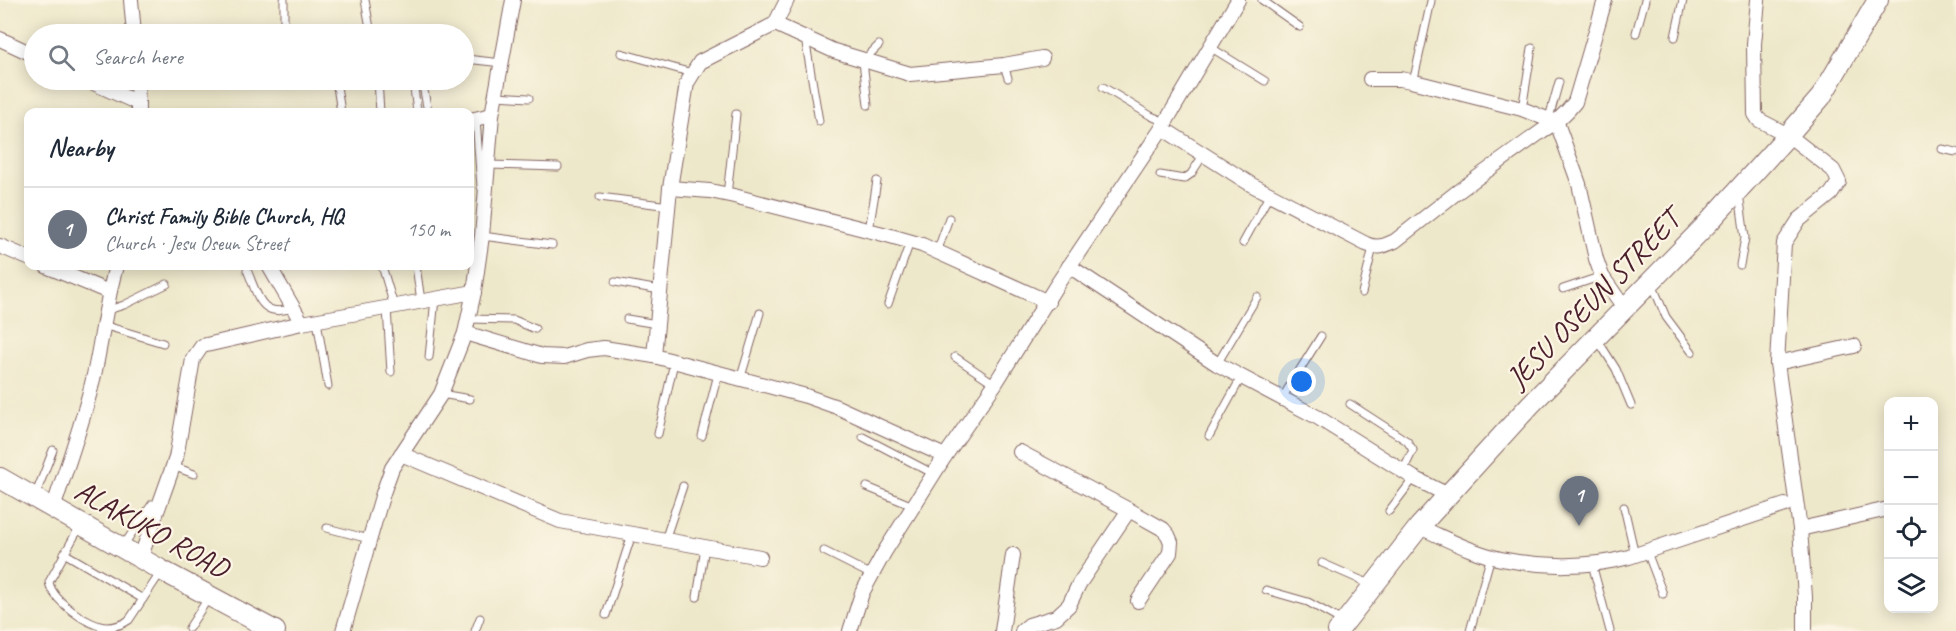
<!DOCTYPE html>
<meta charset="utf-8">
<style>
body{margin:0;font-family:Caveat,sans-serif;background:#f6f6f7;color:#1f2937}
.controls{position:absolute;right:18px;bottom:18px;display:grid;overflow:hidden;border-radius:12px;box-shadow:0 3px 15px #0003}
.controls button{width:54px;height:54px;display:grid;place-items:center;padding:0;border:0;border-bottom:2px solid #e0e1e3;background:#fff;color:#1f2937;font:30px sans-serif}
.you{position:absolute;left:1302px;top:382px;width:21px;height:21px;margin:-15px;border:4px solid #fff;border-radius:50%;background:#1a73e8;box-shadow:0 0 0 9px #1a73e833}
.badge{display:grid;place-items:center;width:39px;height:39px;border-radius:50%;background:#0b8043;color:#fff;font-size:20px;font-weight:700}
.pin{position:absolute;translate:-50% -50px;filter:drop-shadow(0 2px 3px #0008)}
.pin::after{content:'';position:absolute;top:32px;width:21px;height:18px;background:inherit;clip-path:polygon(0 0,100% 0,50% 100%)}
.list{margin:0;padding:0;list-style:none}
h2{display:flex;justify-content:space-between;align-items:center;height:78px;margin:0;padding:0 24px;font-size:26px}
h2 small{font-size:20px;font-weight:400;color:#747a83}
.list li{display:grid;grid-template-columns:39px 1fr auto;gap:18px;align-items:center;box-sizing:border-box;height:84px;padding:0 24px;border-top:2px solid #e0e1e3}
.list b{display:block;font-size:22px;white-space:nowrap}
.list p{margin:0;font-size:20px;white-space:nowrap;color:#747a83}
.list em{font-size:20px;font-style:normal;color:#747a83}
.icon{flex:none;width:33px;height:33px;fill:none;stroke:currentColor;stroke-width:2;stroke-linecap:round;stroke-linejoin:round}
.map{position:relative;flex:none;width:1956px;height:631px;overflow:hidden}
.search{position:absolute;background:#fff;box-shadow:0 3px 15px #0003;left:24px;top:24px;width:450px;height:66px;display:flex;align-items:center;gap:15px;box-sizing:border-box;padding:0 21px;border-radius:33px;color:#747a83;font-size:22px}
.panel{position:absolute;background:#fff;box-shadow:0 3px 15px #0003;left:24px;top:108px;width:450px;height:162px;border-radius:12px}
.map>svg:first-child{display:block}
</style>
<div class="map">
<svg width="1956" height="631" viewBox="0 0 1956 631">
<rect width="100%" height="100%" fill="#fcf5e5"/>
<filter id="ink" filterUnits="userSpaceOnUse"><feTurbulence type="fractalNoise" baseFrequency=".0167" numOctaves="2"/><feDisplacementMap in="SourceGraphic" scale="12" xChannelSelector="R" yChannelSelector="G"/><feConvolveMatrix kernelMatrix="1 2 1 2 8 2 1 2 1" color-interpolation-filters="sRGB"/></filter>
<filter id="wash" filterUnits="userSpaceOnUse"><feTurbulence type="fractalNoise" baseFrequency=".008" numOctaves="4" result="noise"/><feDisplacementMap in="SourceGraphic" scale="24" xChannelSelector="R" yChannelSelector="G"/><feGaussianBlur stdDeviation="1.35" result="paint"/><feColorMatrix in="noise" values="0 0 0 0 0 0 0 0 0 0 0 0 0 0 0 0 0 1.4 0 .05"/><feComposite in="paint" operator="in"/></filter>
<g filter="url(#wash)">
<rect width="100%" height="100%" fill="#eee8cb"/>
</g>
<g filter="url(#ink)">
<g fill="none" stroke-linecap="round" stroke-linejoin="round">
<defs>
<g id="service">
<polyline points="284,0 284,34"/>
<polyline points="365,0 371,34"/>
<polyline points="1262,0 1300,27"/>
<polyline points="1636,33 1645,0"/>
<polyline points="1675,37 1683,0"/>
<polyline points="805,38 819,121"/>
<polyline points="1210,47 1265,81"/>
<polyline points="621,53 692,73"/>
<polyline points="466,59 502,63"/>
<polyline points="1004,65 1008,78"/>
<polyline points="336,80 341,112"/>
<polyline points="378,80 380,112"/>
<polyline points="413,80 417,112"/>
<polyline points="422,80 428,112"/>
<polyline points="1411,81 1415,74 1431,1"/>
<polyline points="1103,87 1151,116 1165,122"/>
<polyline points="496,96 529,98"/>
<polyline points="868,105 863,61 879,45"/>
<polyline points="1522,109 1532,48"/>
<polyline points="1549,118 1559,82"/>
<polyline points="476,119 481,187"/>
<polyline points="1942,149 1956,152"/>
<polyline points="488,165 558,167"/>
<polyline points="1160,175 1184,179 1191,174 1204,154"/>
<polyline points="1739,193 1745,238 1740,265"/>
<polyline points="727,195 736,114"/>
<polyline points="600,197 669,206"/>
<polyline points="869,230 877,181"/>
<polyline points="482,236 552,245"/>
<polyline points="1243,243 1270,194"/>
<polyline points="937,252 949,218"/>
<polyline points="382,266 394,306"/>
<polyline points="416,266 421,301"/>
<path d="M247,270c11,25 13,49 46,38"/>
<polyline points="615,282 660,290"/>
<polyline points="1652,284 1666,317 1692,352"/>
<polyline points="1563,289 1602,276"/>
<polyline points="1362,293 1373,247"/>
<polyline points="888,304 910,242"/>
<polyline points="387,308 391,372"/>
<polyline points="105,311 124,305 167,284"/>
<polyline points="468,319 514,320 535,329"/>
<polyline points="627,319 657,324"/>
<polyline points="317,321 328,386"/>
<polyline points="103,325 163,343"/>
<polyline points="1597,339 1616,369 1631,405"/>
<polyline points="429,357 435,299"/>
<polyline points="955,357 995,384"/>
<polyline points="1217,364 1257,297"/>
<polyline points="740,380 760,313"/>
<polyline points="441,394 470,399"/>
<polyline points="1279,397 1284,395 1321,336"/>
<polyline points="1350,404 1407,441 1413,450 1403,471"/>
<polyline points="658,434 674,362"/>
<polyline points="702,436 718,374"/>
<polyline points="1209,436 1241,378"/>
<polyline points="863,437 934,474"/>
<polyline points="173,466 194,474"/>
<polyline points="867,487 913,506"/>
<polyline points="35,496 53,450"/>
<polyline points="1624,507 1635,555"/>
<polyline points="1389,511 1414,478"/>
<path d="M80,526l-31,56c3,18 40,45 58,45 8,0 15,-2 22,-7l32,-48"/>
<polyline points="327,528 369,539"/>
<polyline points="665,540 683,486"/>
<polyline points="123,546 152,504"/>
<polyline points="824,551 872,575"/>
<polyline points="1647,552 1663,594"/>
<polyline points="64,553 143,599"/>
<polyline points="1322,563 1372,585"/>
<polyline points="1592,564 1610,631"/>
<polyline points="1266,590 1308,602 1344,622"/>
<polyline points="697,597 705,547"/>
<polyline points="606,615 632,534"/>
<polyline points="189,628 209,597"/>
<polyline points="475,631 480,618"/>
<polyline points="1470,631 1491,556"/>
</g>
<g id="minor">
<polyline points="131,0 134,34"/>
<polyline points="1758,0 1754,44 1755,114 1759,120 1788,135 1833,170 1839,182 1831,194 1799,220 1784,243 1777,363 1800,529 1805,597 1805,631"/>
<polyline points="775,24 834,51 910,74 1004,65 1042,58"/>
<polyline points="0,39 34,55"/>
<polyline points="1370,79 1400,79 1411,81 1522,109 1557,123 1579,184 1596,259 1602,276 1625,309"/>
<polyline points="87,80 138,103"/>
<polyline points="137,80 138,110"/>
<polyline points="470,120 492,115"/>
<path d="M1162,128l90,57 114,59c11,5 18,2 29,-3l61,-48 86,-62c14,-8 23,-16 33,-29l30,-102"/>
<polyline points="670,188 710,191 734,196 887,235 922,245 1048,302"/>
<polyline points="0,246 28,258"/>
<polyline points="46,266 109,292"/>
<polyline points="269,266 302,323"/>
<polyline points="1069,266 1217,364 1317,417 1414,478 1448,495"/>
<polyline points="465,333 542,356 564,357 587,350 604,348 654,356 806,396 837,407 945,456"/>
<polyline points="654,356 670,188 687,83 700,62 775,24 787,0"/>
<polyline points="1777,363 1854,346"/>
<polyline points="1020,452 1129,510 1163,529 1168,535 1171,542 1170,553 1138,601"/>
<polyline points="401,454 560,521 760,557"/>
<path d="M53,509c14,-44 31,-88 41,-134 8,-36 12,-73 22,-109"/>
<path d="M1419,527c26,11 54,26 82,32 41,8 88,9 128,-2l156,-52"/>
<polyline points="1800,529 1888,509"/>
<polyline points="140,559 176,458 193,359 202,346 302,323 474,292"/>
<polyline points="343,631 383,493 392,468 441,394 465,333 474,292 482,236 492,115 513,0"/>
<polyline points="850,631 862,593 885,551 945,456 995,384 1056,286 1162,128 1238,0"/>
<polyline points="1002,631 1013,555"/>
<polyline points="1022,631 1029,625 1056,617 1069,605 1079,584 1129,510"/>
</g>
<g id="secondary">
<polyline points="0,478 161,570 275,631"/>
<polyline points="1338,631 1419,527 1448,495 1530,405 1709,222 1788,135 1821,97 1878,0"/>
</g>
</defs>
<use href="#service" stroke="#836563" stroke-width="9"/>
<use href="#minor" stroke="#836563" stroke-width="16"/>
<use href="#secondary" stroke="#836563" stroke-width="22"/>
<use href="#service" stroke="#fff" stroke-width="7"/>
<use href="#minor" stroke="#fff" stroke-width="14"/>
<use href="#secondary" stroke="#fff" stroke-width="20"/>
</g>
</g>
<g text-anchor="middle" stroke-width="4.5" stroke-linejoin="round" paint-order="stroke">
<g font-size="30" fill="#4a1f2b" stroke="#fcf5e5">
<text transform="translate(1593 299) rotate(-46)" y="10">JESU OSEUN STREET</text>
<text transform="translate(152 529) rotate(29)" y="10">ALAKUKO ROAD</text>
</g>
</g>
</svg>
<div class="controls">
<button>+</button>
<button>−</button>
<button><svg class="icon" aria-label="locate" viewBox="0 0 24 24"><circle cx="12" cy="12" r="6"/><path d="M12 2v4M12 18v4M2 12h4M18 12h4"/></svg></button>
<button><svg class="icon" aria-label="layers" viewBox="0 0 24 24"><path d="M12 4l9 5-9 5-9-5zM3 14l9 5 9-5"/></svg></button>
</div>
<div class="you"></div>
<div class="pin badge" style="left:1579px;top:526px;background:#6b7280">1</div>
<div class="search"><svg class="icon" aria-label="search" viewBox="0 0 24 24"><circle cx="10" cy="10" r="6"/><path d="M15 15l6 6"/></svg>Search here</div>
<section class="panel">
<h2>Nearby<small></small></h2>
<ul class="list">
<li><span class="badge" style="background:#6b7280">1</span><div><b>Christ Family Bible Church, HQ</b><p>Church · Jesu Oseun Street</p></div><em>150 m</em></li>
</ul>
</section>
</div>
